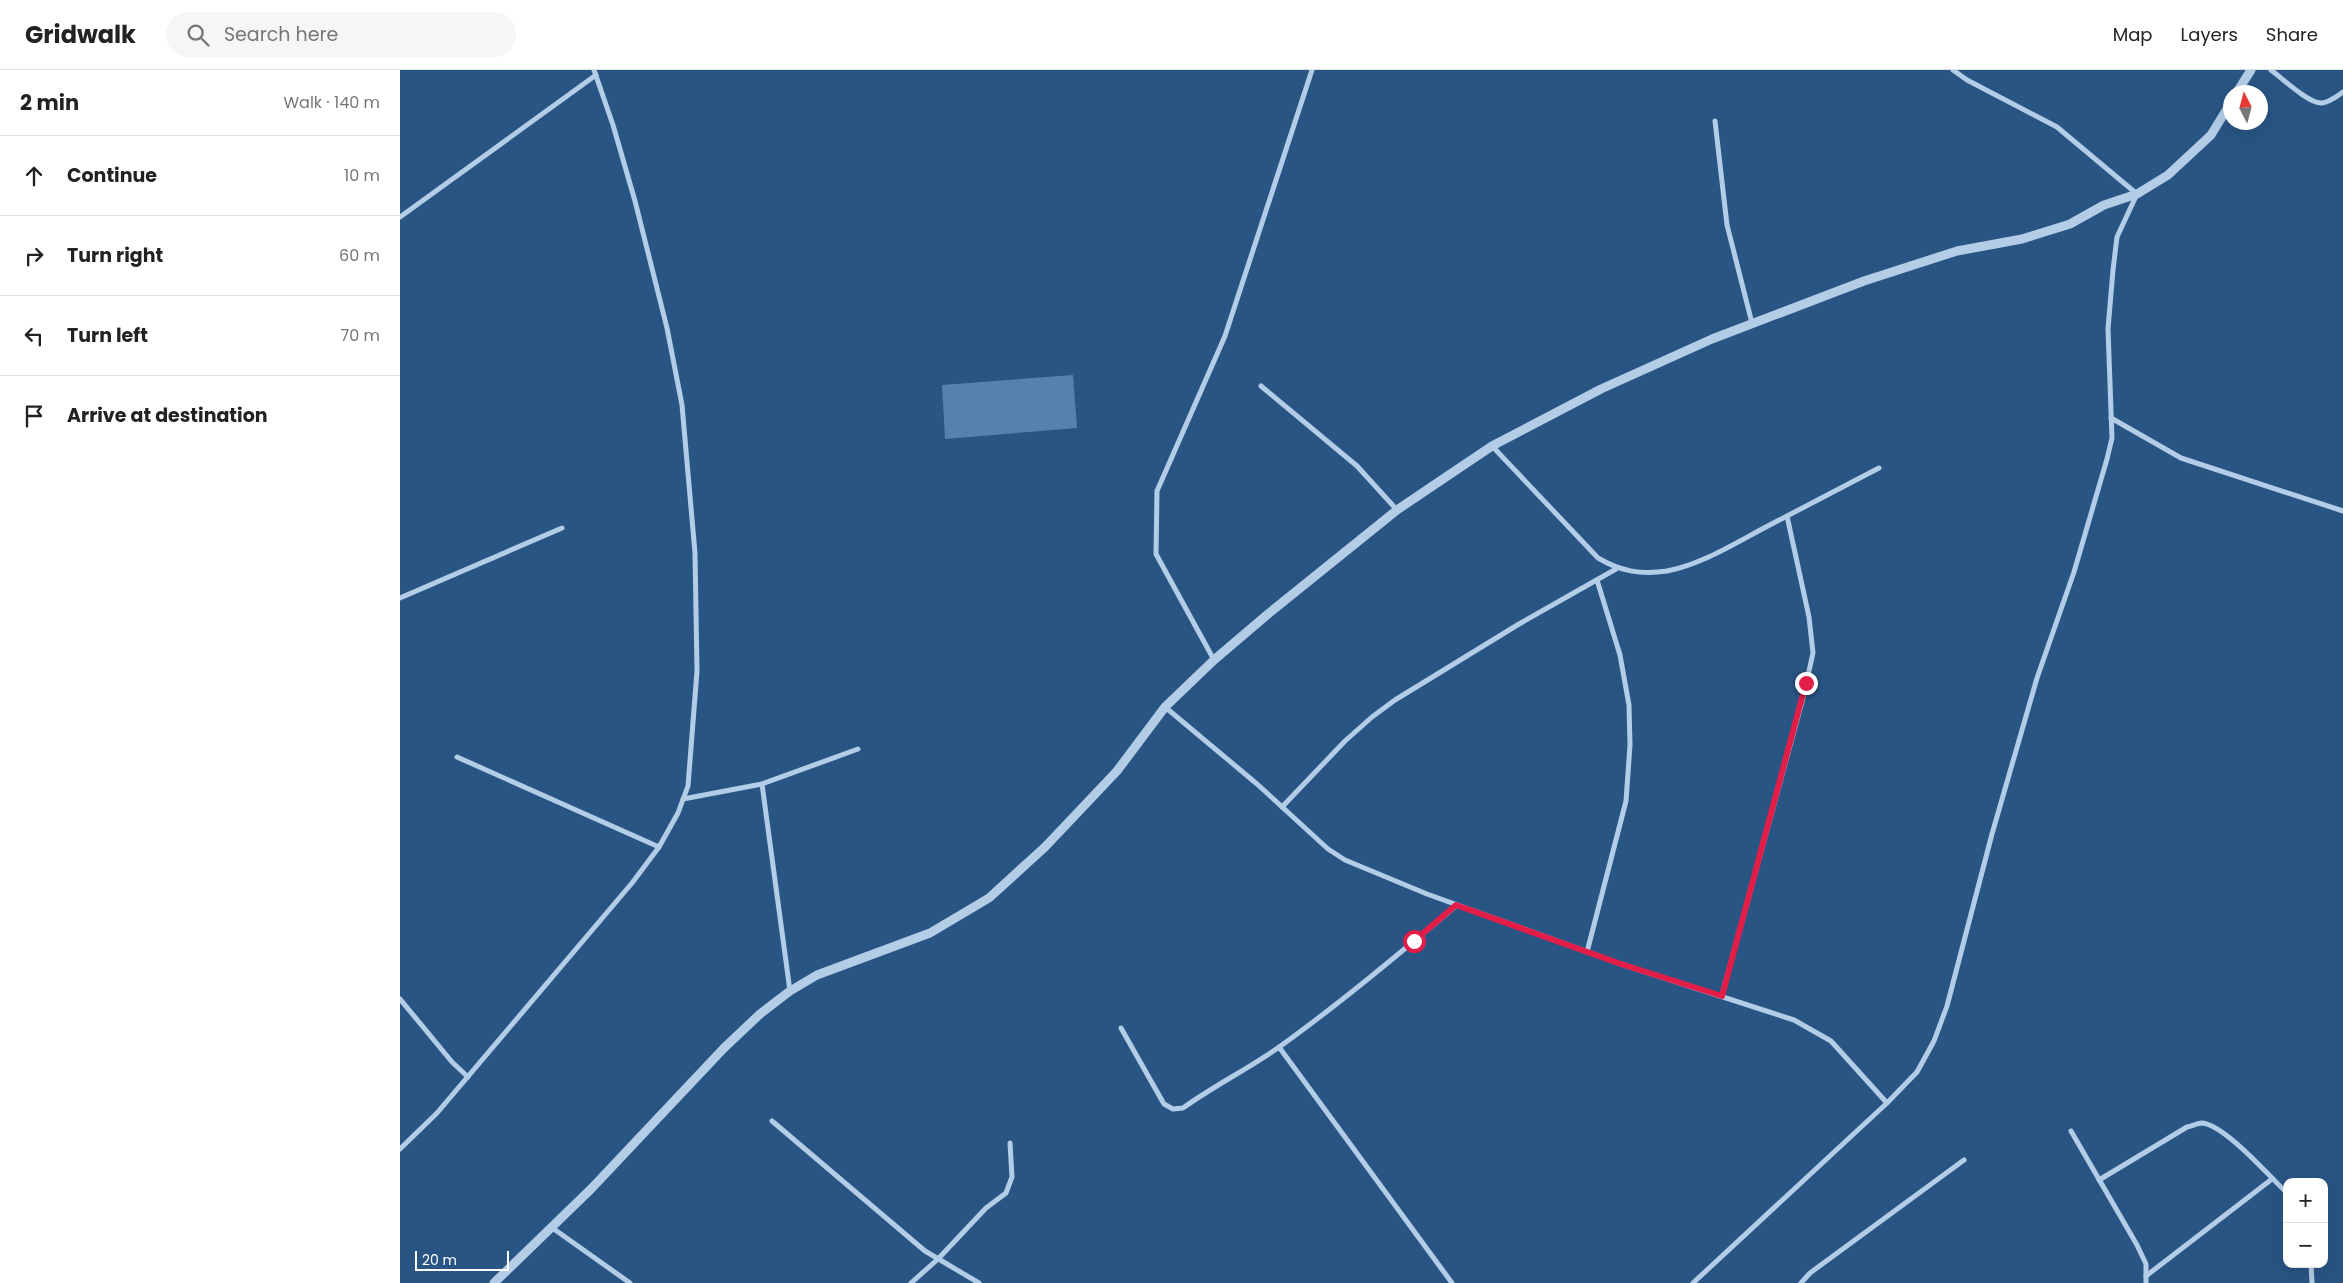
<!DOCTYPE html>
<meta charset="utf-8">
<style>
body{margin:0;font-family:Poppins,sans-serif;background:#f6f6f6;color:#222}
.controls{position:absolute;right:15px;bottom:15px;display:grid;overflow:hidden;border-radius:10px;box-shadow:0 5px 20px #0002}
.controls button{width:45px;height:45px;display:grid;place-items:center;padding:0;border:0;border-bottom:1px solid #e0e0e0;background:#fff;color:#222;font:25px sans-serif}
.compass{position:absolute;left:1823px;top:15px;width:45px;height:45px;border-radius:50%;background:#fff;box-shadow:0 5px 20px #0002;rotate:354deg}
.scale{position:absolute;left:15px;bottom:12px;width:94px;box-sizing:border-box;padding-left:5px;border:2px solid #fff;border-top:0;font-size:14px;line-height:18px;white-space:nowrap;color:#fff;-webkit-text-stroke:4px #295584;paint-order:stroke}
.stop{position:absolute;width:15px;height:15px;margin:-11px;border:4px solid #e11d48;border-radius:50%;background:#fff}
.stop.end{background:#e11d48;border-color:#fff;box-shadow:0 1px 5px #0008}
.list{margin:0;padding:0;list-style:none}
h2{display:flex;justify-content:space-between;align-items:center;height:65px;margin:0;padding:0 20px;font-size:21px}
h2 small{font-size:16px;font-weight:400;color:#767676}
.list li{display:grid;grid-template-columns:32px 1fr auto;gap:15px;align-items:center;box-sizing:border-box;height:80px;padding:0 20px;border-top:1px solid #e0e0e0}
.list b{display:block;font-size:19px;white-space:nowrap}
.list em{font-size:16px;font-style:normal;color:#767676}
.icon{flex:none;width:28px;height:28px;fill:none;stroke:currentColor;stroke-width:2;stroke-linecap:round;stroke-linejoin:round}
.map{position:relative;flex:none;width:1943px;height:1213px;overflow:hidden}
header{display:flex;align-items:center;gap:30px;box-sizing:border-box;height:70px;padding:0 25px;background:#fff;border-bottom:1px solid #e0e0e0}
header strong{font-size:24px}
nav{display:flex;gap:28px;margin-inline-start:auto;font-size:18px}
.search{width:350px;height:45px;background:#f6f6f6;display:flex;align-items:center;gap:12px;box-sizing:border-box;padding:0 18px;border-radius:28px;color:#767676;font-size:19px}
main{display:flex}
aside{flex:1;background:#fff}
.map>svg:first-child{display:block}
</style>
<header>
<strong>Gridwalk</strong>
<div class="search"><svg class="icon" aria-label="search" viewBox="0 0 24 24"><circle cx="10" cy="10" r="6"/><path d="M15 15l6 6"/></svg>Search here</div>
<nav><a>Map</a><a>Layers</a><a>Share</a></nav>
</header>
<main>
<aside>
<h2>2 min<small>Walk · 140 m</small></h2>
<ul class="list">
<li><svg class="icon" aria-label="ahead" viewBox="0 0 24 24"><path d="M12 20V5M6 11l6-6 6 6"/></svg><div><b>Continue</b></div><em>10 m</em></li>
<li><svg class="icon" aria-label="right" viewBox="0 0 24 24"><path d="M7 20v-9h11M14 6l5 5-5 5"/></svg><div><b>Turn right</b></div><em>60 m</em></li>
<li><svg class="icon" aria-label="left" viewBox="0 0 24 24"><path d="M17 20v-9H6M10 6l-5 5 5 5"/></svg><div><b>Turn left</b></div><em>70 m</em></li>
<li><svg class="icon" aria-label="arrive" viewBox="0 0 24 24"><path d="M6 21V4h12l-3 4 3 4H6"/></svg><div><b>Arrive at destination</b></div></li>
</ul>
</aside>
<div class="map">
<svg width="1943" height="1213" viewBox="0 0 1943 1213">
<rect width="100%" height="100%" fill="#295584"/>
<polygon fill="#5681ad" points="673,305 677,358 545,369 542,315"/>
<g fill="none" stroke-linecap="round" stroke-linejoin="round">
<g stroke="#b3cde7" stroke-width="5">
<path d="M1871,0c11,8 38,34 51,33 8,-1 14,-6 21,-11"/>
<polyline points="1315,51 1327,155 1352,253"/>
<polyline points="0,147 196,5"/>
<polyline points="861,316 957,396 997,440"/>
<polyline points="1711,348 1781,388 1943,441"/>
<path d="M1092,376l106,112c22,13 42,17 69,13 33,-6 67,-27 97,-43 39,-20 77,-40 115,-60"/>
<polyline points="0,528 162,458"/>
<polyline points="814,590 756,484 757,421 825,266 912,0"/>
<polyline points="765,637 857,714 928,779 945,790 1027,824 1221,894 1394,950 1431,971 1487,1033"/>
<polyline points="57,687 259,777"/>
<polyline points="362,714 390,921"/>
<polyline points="283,729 362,714 458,679"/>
<polyline points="882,737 945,671 972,647 995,630 1119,554 1216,499"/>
<polyline points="1187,882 1226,731 1230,675 1229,635 1220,585 1197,510"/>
<polyline points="1322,925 1403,628 1413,583 1409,547 1387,446"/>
<polyline points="0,929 52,992 68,1007"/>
<path d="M721,958l43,76 9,5 10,-1c32,-23 67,-40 99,-63 61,-44 118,-92 175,-140"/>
<polyline points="879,977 1052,1213"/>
<polyline points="372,1051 525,1181 579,1213"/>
<polyline points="1671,1061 1737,1175 1746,1194 1746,1213"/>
<polyline points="0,1079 37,1043 232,813 259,777 278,743 288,716 297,601 295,483 282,335 267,258 235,131 213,55 194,0"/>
<path d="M1699,1110l88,-53c5,-1 11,-4 15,-4 23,2 68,54 85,70"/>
<polyline points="151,1157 230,1213"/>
<polyline points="1911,1194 1912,1213"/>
<polyline points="1746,1206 1872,1109"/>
<polyline points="511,1213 538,1189 586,1138 606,1123 612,1107 610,1073"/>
<polyline points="1293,1213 1487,1033 1517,1002 1534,971 1547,936 1592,764 1637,608 1674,502 1707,389 1712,368 1708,259 1713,200 1717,167 1737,124 1657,57 1567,10 1553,0"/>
<polyline points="1401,1213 1410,1203 1564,1090"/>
</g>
<g stroke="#b3cde7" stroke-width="9">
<polyline points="1837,22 1851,0"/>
<polyline points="94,1213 191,1119 324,978 360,944 390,921 417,905 530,863 589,828 645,777 717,701 765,637 814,590 868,544 997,440 1037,413 1092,376 1201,319 1312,269 1464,211 1557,181 1622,169 1670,154 1704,135 1737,124 1768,105 1811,65 1830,34"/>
</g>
</g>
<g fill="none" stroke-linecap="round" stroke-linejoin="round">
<polyline stroke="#e11d48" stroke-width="6" points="1014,871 1056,835 1221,894 1322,926 1406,613"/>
</g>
</svg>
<div class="controls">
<button>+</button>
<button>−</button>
</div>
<svg class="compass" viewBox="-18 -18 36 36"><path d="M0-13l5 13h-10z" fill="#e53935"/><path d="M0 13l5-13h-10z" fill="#767676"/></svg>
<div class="scale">20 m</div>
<div class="stop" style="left:1014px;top:871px"></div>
<div class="stop end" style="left:1406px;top:613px"></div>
</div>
</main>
